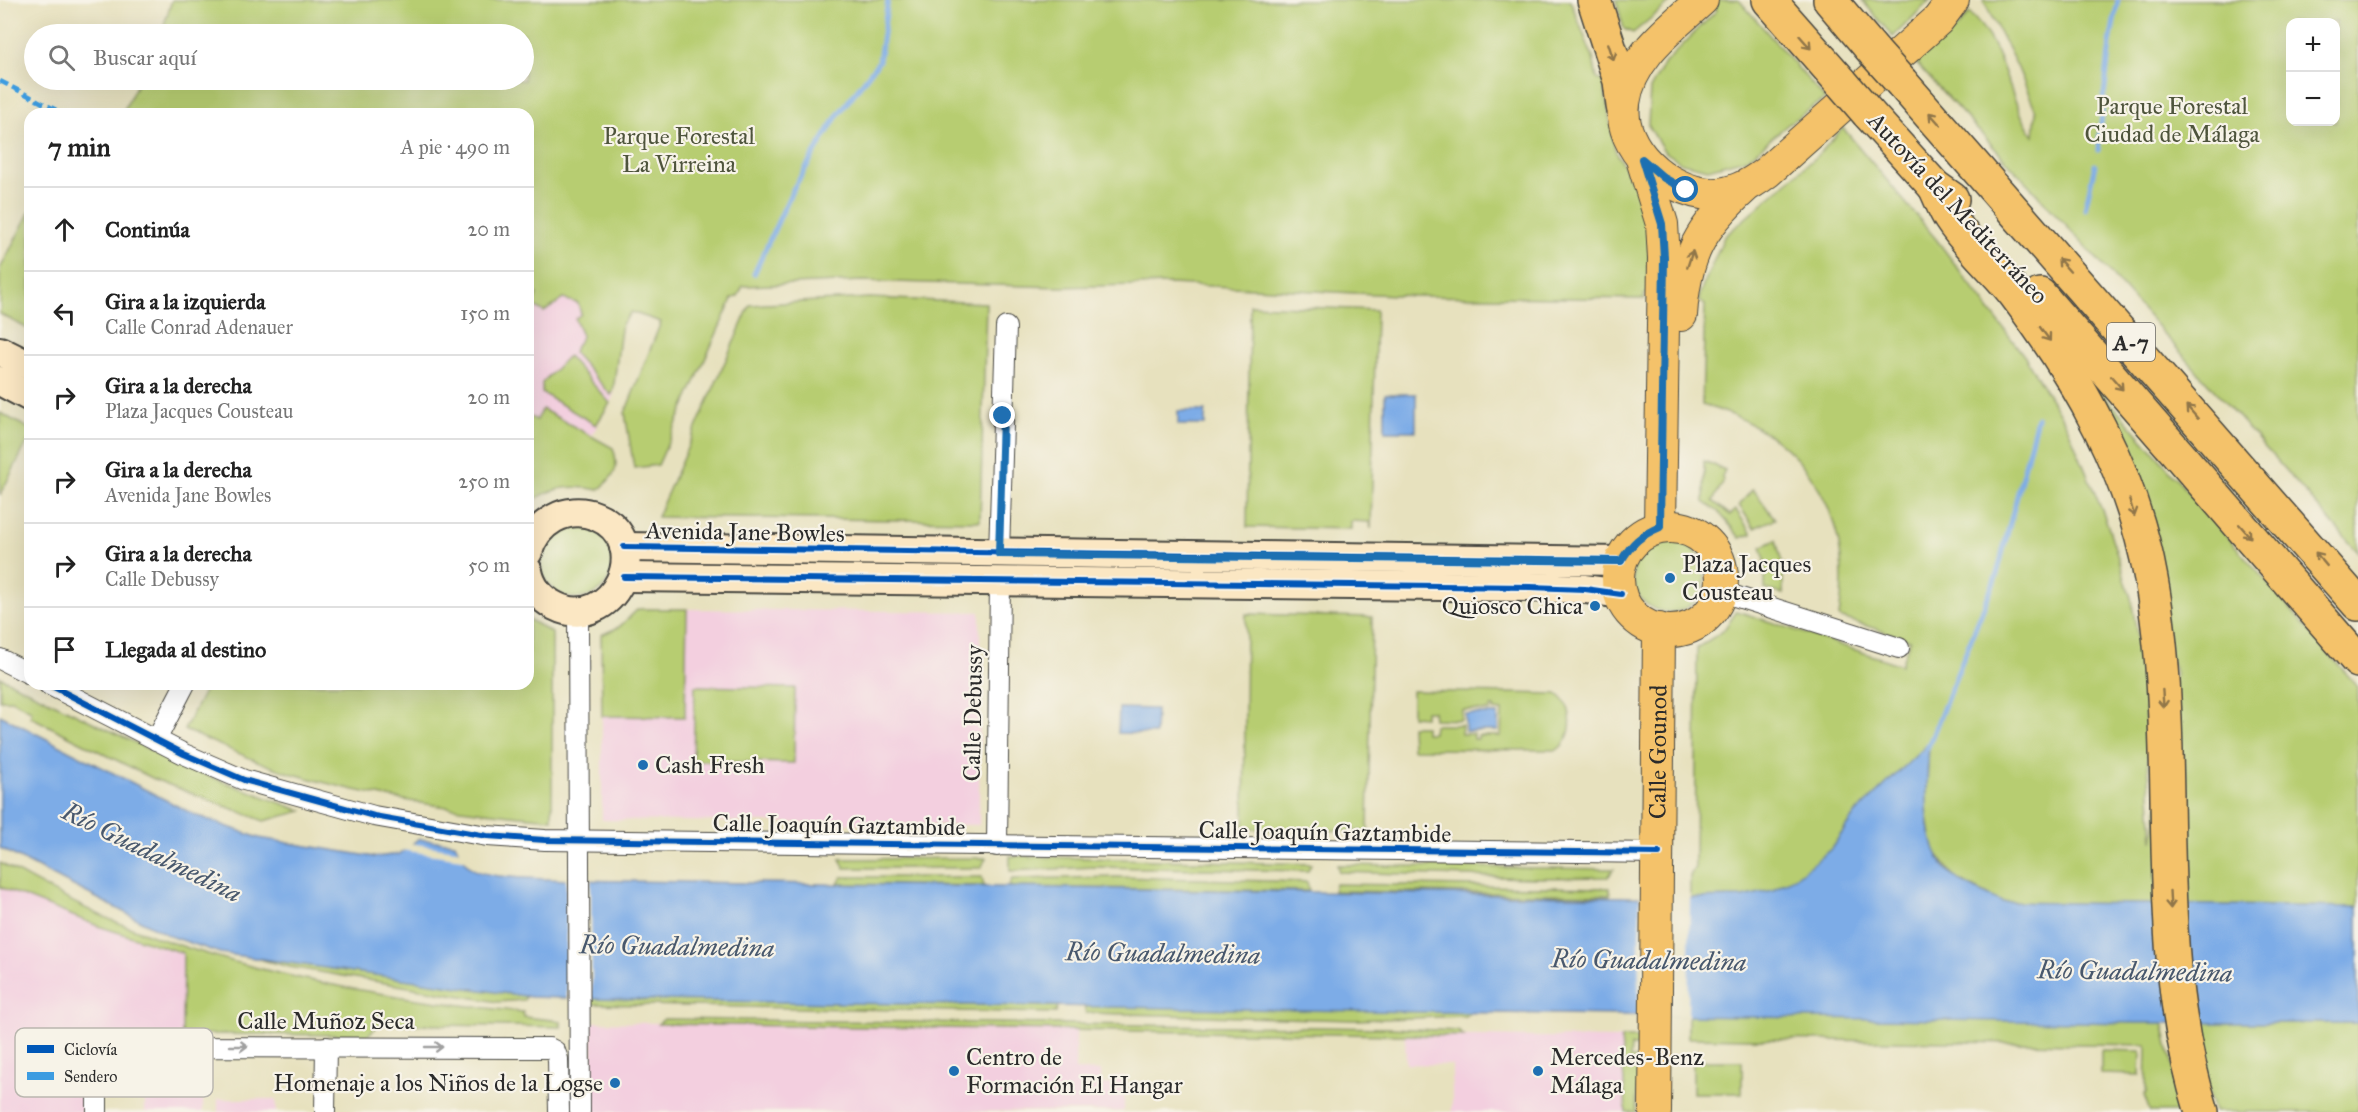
<!DOCTYPE html>
<html lang="es">
<meta charset="utf-8">
<style>
body{margin:0;font-family:"IM FELL Great Primer",serif;background:#f6f6f6;color:#222}
.controls{position:absolute;right:18px;top:18px;display:grid;overflow:hidden;border-radius:12px;box-shadow:0 6px 24px #0002}
.controls button{width:54px;height:54px;display:grid;place-items:center;padding:0;border:0;border-bottom:2px solid #e0e0e0;background:#fff;color:#222;font:30px sans-serif}
.stop{position:absolute;width:18px;height:18px;margin:-14px;border:4px solid #1f6fb2;border-radius:50%;background:#fff}
.stop.end{background:#1f6fb2;border-color:#fff;box-shadow:0 2px 6px #0008}
.list{margin:0;padding:0;list-style:none}
h2{display:flex;justify-content:space-between;align-items:center;height:78px;margin:0;padding:0 24px;font-size:26px}
h2 small{font-size:20px;font-weight:400;color:#767676}
.list li{display:grid;grid-template-columns:39px 1fr auto;gap:18px;align-items:center;box-sizing:border-box;height:84px;padding:0 24px;border-top:2px solid #e0e0e0}
.list b{display:block;font-size:22px;white-space:nowrap}
.list p{margin:0;font-size:20px;white-space:nowrap;color:#767676}
.list em{font-size:20px;font-style:normal;color:#767676}
.icon{flex:none;width:33px;height:33px;fill:none;stroke:currentColor;stroke-width:2;stroke-linecap:round;stroke-linejoin:round}
.map{position:relative;flex:none;width:2358px;height:1112px;overflow:hidden}
.search{position:absolute;background:#fff;box-shadow:0 6px 24px #0002;left:24px;top:24px;width:510px;height:66px;display:flex;align-items:center;gap:15px;box-sizing:border-box;padding:0 21px;border-radius:33px;color:#767676;font-size:22px}
.panel{position:absolute;background:#fff;box-shadow:0 6px 24px #0002;left:24px;top:108px;width:510px;height:582px;border-radius:18px}
.map>svg:first-child{display:block}
</style>
<div class="map">
<svg width="2358" height="1112" viewBox="0 0 2358 1112">
<rect width="100%" height="100%" fill="#f7f3e8"/>
<filter id="ink" filterUnits="userSpaceOnUse"><feTurbulence type="fractalNoise" baseFrequency=".0167" numOctaves="2"/><feDisplacementMap in="SourceGraphic" scale="12" xChannelSelector="R" yChannelSelector="G"/><feConvolveMatrix kernelMatrix="1 2 1 2 8 2 1 2 1" color-interpolation-filters="sRGB"/></filter>
<filter id="wash" filterUnits="userSpaceOnUse"><feTurbulence type="fractalNoise" baseFrequency=".008" numOctaves="4" result="noise"/><feDisplacementMap in="SourceGraphic" scale="24" xChannelSelector="R" yChannelSelector="G"/><feGaussianBlur stdDeviation="1.35" result="paint"/><feColorMatrix in="noise" values="0 0 0 0 0 0 0 0 0 0 0 0 0 0 0 0 0 1.4 0 .05"/><feComposite in="paint" operator="in"/></filter>
<g filter="url(#wash)">
<rect width="100%" height="100%" fill="#e7e1be"/>
<g fill="#f3cfdf">
<polygon points="528,292 631,311 623,324 620,336 612,384 614,395 592,435 542,409 537,420 528,416"/>
<polygon points="687,609 980,612 979,825 602,820 602,716 685,717"/>
<polygon points="0,887 149,944 183,953 182,1034 82,1035 82,1072 72,1072 73,1086 82,1086 82,1112 0,1112"/>
<polygon points="592,1022 1076,1030 1075,1070 1101,1071 1101,1084 1115,1084 1115,1076 1124,1076 1124,1111 593,1112"/>
<polygon points="1405,1035 1621,1038 1626,1112 1452,1112 1452,1065 1406,1064"/>
<polygon points="203,1099 203,1112 145,1112 145,1099"/>
<rect x="218" y="1099" width="58" height="13"/>
</g>
<g fill="#b7cd71" stroke="#717c4e" stroke-width="1.5" fill-rule="evenodd">
<polygon points="172,0 1570,0 1593,58 1597,79 1603,81 1615,150 1641,198 1649,235 1649,291 1644,295 1645,299 1416,296 1170,284 1061,287 862,281 743,286 738,296 732,299 658,465 634,468 625,413 661,322 631,312 622,324 620,336 613,392 611,395 573,352 582,336 575,319 581,314 578,303 563,299 544,312 533,305 537,294 528,292 528,114 122,114 139,80 524,80 524,34 161,34"/>
<polygon points="1616,0 1673,0 1633,33 1624,29"/>
<polygon points="1709,0 1739,0 1825,99 1792,121 1748,158 1708,169 1682,163 1664,151 1648,125 1650,89 1665,63 1717,10"/>
<polygon points="1862,0 1930,0 1893,37"/>
<path d="M1983,0h375v552l-249,-280 -194,-210 43,-35 11,-14c38,34 36,84 65,123l2,-25 -19,-45zM2290,22h46v100h-46z"/>
<path d="M1843,128l93,111 89,118 42,69 39,94 25,78 11,68 11,176 22,-169 -83,-292 266,306v220l-356,-5 -47,-24 -22,-29 -7,-46 3,-59 -74,70 -24,35 -34,27 -24,14 -30,7 -53,1v-22l5,-9 2,-219 26,-17 14,-20 164,54 9,-25 -71,-23c16,-104 -35,-185 -137,-212l3,-100 -6,-4 1,-8 24,-56 96,-84z"/>
<polygon points="30,211 30,330 0,314 0,269"/>
<polygon points="869,298 986,303 980,521 657,517 750,305"/>
<polygon points="1250,305 1376,310 1371,529 1370,522 1351,521 1351,529 1247,527"/>
<polygon points="568,356 610,403 596,425 542,393 542,383"/>
<path d="M542,409l71,39c7,21 2,27 -14,42 -27,-6 -48,-3 -71,14v-88l9,4z"/>
<polygon points="0,413 30,429 30,437 0,495"/>
<polygon points="1704,461 1725,470 1722,476 1723,482 1713,501 1730,515 1736,510 1752,534 1740,538 1720,513 1704,502"/>
<polygon points="1753,489 1775,519 1754,528 1739,505"/>
<circle cx="577" cy="562" r="36"/>
<polygon points="1776,540 1783,567 1783,594 1765,589 1765,560 1761,547"/>
<circle cx="1669" cy="576" r="36"/>
<polygon points="638,609 687,609 685,717 602,716 601,635 619,627"/>
<polygon points="1246,614 1372,617 1368,831 1244,829"/>
<path d="M528,619l24,14v186c-90,-8 -176,-20 -262,-46 -36,-11 -71,-29 -106,-43l24,-46h320z"/>
<polygon points="0,677 187,768 302,811 264,821 154,779 31,717 31,710 11,700 0,700"/>
<polygon points="695,686 795,688 794,763 693,761"/>
<path d="M1412,691l145,3c18,12 18,43 0,56l-145,-1 -1,-23h14v7h8l1,-8h28l-1,9h13v5h4v-3h23l1,-25 -8,-1v-3h-3l-1,4 -28,-1 -1,10 -27,-1 -1,-8h-8v6l-13,-1z"/>
<polygon points="1010,856 1311,864 1308,871 1095,867 1010,871"/>
<polygon points="986,858 981,868 845,868 840,859"/>
<path d="M0,863c40,21 80,45 121,61 130,52 265,74 402,88l1,5 37,4v6l-181,-3 -12,11 -186,-1 1,-81 -85,-27 -98,-39z"/>
<polygon points="1337,865 1614,869 1608,877 1531,878 1339,872"/>
<polygon points="842,877 982,877 984,886 838,884"/>
<polygon points="1118,877 1307,882 1309,891 1009,887 1012,879"/>
<polygon points="1335,884 1610,888 1610,895 1333,891"/>
<polygon points="255,958 526,996 524,1000 498,1002 290,967"/>
<polygon points="592,999 1058,1006 1056,1013 592,1004"/>
<polygon points="1084,1006 1472,1011 1466,1016 1354,1020 1086,1013"/>
<polygon points="1688,1014 2163,1022 2175,1076 2187,1112 2150,1112 2144,1095 2146,1093 2147,1045 1688,1038"/>
<polygon points="664,1019 1390,1028 1458,1031 1464,1036 658,1024"/>
<polygon points="2192,1022 2358,1023 2358,1112 2214,1112"/>
<polygon points="1621,1038 1638,1038 1638,1046 1631,1046 1630,1058 1638,1059 1636,1112 1626,1112"/>
<polygon points="2101,1050 2141,1051 2140,1075 2101,1074"/>
<rect x="1693" y="1061" width="49" height="32"/>
</g>
<g fill="#7dace7" stroke="#546c89" stroke-width="1.5">
<rect x="1385" y="394" width="31" height="37"/>
<rect x="1178" y="411" width="27" height="14"/>
<polygon points="1119,708 1156,709 1155,734 1118,733"/>
<rect x="1465" y="714" width="33" height="17"/>
<path d="M0,715l195,100 64,23 116,19 25,-3 18,-15 37,4c4,9 8,17 15,24 16,13 74,11 96,13l1124,18 53,-1 30,-7 24,-14 34,-27 24,-35 74,-71c-2,41 -11,109 28,136 13,9 31,16 45,23l356,5v116h-222l-1544,-24 -61,-2 -311,-44 -50,-17 -170,-88z"/>
</g>
<g fill="#e7e1be">
<polygon points="409,843 462,851 468,860 401,850"/>
<polygon points="566,877 591,878 592,1002 567,1001"/>
<polygon points="1640,893 1690,895 1688,1017 1638,1016"/>
</g>
<g fill="none" stroke-linecap="round" stroke-linejoin="round">
<g stroke="#7dace7" stroke-width="5">
<polyline points="2098,150 2110,43 2118,0"/>
<polyline points="2085,209 2095,165"/>
<polyline points="754,274 792,191 837,116 879,61 888,0"/>
<polyline points="1927,749 1997,574 2037,418"/>
</g>
</g>
</g>
<g filter="url(#ink)">
<g fill="none" stroke-linecap="round" stroke-linejoin="round">
<defs>
<g id="minor">
<polyline points="999,553 1006,327"/>
<polyline points="1722,592 1899,648"/>
<polyline points="578,612 580,1112"/>
<polyline points="0,659 30,674"/>
<polyline points="48,684 184,754 244,780 374,816 487,836 545,840 1659,853"/>
<polyline points="156,740 185,684"/>
<polyline points="997,846 1000,580"/>
<polyline points="97,1112 97,1047 549,1048 555,1051 558,1059 559,1112"/>
<polyline points="325,1112 326,1047"/>
</g>
<g id="secondary">
<polyline points="0,351 30,366"/>
<polyline points="0,381 30,397"/>
<polyline points="624,547 1621,561"/>
<path d="M528,552c8,-29 38,-48 68,-36 62,26 16,119 -41,90 -14,-7 -24,-19 -27,-35"/>
<polyline points="624,577 1530,587 1585,589 1621,594"/>
</g>
<g id="primary">
<path d="M1702,0c-32,29 -72,58 -78,103 -6,46 43,88 85,91 22,2 41,-9 58,-22l171,-152 15,-20"/>
<polyline points="1642,159 1662,224 1664,258 1660,527"/>
<path d="M1681,315c4,-60 19,-87 63,-127"/>
<circle cx="1670" cy="579" r="52"/>
<path id="s1" d="M1655,1112l4,-483"/>
</g>
<g id="motorway">
<polyline points="1594,0 1620,81 1623,106"/>
<polyline points="1769,0 1842,83"/>
<polyline points="1830,0 1875,53"/>
<polyline points="1902,83 2358,604"/>
<polyline points="1868,113 1935,187 1952,199"/>
<path d="M1935,187c5,10 9,22 15,31 18,28 45,50 65,76 64,85 117,178 136,285 32,176 -4,360 51,533"/>
<polyline points="2040,295 2358,661"/>
</g>
</defs>
<use href="#minor" stroke="#474641" stroke-width="22"/>
<use href="#secondary" stroke="#474641" stroke-width="32"/>
<use href="#primary" stroke="#474641" stroke-width="34"/>
<use href="#motorway" stroke="#474641" stroke-width="36"/>
<use href="#minor" stroke="#fff" stroke-width="20"/>
<use href="#secondary" stroke="#fbe7c3" stroke-width="28"/>
<use href="#primary" stroke="#f4c26a" stroke-width="32"/>
<use href="#motorway" stroke="#f4c26a" stroke-width="33"/>
<defs>
<g id="motorway-bridge">
<polyline points="1875,53 1902,83"/>
<polyline points="1842,83 1868,113"/>
</g>
</defs>
<use href="#motorway-bridge" stroke="#474641" stroke-width="36" stroke-linecap="butt"/>
<use href="#motorway-bridge" stroke="#f4c26a" stroke-width="33"/>
<polyline stroke="#3d9ce1" stroke-width="4.5" stroke-dasharray="9 4.5" stroke-linecap="butt" points="0,81 64,114"/>
<defs>
<g id="cycleway">
<polyline points="624,547 1621,561"/>
<polyline points="624,577 1530,587 1585,589 1621,594"/>
<polyline points="48,684 184,754 244,780 374,816 487,836 545,840 1659,853"/>
</g>
</defs>
<use href="#cycleway" stroke="#f7f3e8" stroke-width="10"/>
<use href="#cycleway" stroke="#0057b8" stroke-width="6"/>
</g>
<defs><path id="oneway-shaft" d="M-6 0H5M1.5-3L5.5 0L1.5 3" fill="none" stroke-width="1.6" stroke-linecap="round" stroke-linejoin="round" transform="scale(1.5)"/></defs>
<g stroke="#90764a">
<use href="#oneway-shaft" transform="translate(1805 42) rotate(49)"/>
<use href="#oneway-shaft" transform="translate(1611 52) rotate(72)"/>
<use href="#oneway-shaft" transform="translate(1935 119) rotate(-132)"/>
<use href="#oneway-shaft" transform="translate(1690 259) rotate(-72)"/>
<use href="#oneway-shaft" transform="translate(2064 265) rotate(-132)"/>
<use href="#oneway-shaft" transform="translate(2045 334) rotate(54)"/>
<use href="#oneway-shaft" transform="translate(2117 383) rotate(49)"/>
<use href="#oneway-shaft" transform="translate(2192 412) rotate(-131)"/>
<use href="#oneway-shaft" transform="translate(2132 508) rotate(73)"/>
<use href="#oneway-shaft" transform="translate(2245 531) rotate(49)"/>
<use href="#oneway-shaft" transform="translate(2321 559) rotate(-130)"/>
<use href="#oneway-shaft" transform="translate(2163 699) rotate(86)"/>
<use href="#oneway-shaft" transform="translate(2170 900) rotate(87)"/>
</g>
<g stroke="#a0a0a0">
<use href="#oneway-shaft" transform="translate(239 1046)"/>
<use href="#oneway-shaft" transform="translate(434 1047)"/>
</g>
</g>
<g fill="none" stroke-linecap="round" stroke-linejoin="round" filter="url(#ink)">
<path stroke="#1f6fb2" stroke-width="8" d="M1003,416l-4,138 622,7c11,-18 20,-26 39,-34l4,-269 -2,-34 -20,-65 22,19 22,12"/>
</g>
<g fill="#1f6fb2" stroke="#f7f3e8" stroke-width="2">
<circle cx="1670" cy="578" r="6"/>
<circle cx="1595" cy="606" r="6"/>
<circle cx="643" cy="765" r="6"/>
<circle cx="954" cy="1071" r="6"/>
<circle cx="1538" cy="1071" r="6"/>
<circle cx="615" cy="1083" r="6"/>
</g>
<g text-anchor="middle" stroke-width="4.5" stroke-linejoin="round" paint-order="stroke">
<rect fill="#f7f3e8" stroke="#686764" stroke-width="1.5" x="2107" y="323" width="48" height="38" rx="4.5"/>
<g font-size="22" font-weight="bold" fill="#2b2b2b">
<text x="2131" y="350">A-7</text>
</g>
<g font-size="24" fill="#4e543c" stroke="#f7f3e8">
<text x="2172" y="114">Parque Forestal<tspan x="2172" dy="28">Ciudad de Málaga</tspan></text>
<text x="679" y="144">Parque Forestal<tspan x="679" dy="28">La Virreina</tspan></text>
</g>
<g font-size="24" fill="#2b2b2b" stroke="#f7f3e8">
<text transform="translate(1958 208) rotate(47)" y="8">Autovía del Mediterráneo</text>
<text transform="translate(745 532) rotate(1)" y="8">Avenida Jane Bowles</text>
<text transform="translate(973 713) rotate(-89)" y="8">Calle Debussy</text>
<text dy="8" stroke="none"><textPath href="#s1" startOffset="360">Calle Gounod</textPath></text>
<text transform="translate(839 825) rotate(1)" y="8">Calle Joaquín Gaztambide</text>
<text transform="translate(1325 832) rotate(1)" y="8">Calle Joaquín Gaztambide</text>
<text x="326" y="1029">Calle Muñoz Seca</text>
</g>
<g font-size="24" fill="#2b2b2b" stroke="#f7f3e8" text-anchor="start">
<text x="1682" y="572">Plaza Jacques<tspan x="1682" dy="28">Cousteau</tspan></text>
<text x="1583" y="614" text-anchor="end">Quiosco Chica</text>
<text x="655" y="773">Cash Fresh</text>
<text x="966" y="1065">Centro de<tspan x="966" dy="28">Formación El Hangar</tspan></text>
<text x="1550" y="1065">Mercedes-Benz<tspan x="1550" dy="28">Málaga</tspan></text>
<text x="603" y="1091" text-anchor="end">Homenaje a los Niños de la Logse</text>
</g>
<g font-size="26" font-style="italic" fill="#48586d" stroke="#f7f3e8">
<text transform="translate(152 852) rotate(26)" y="9">Río Guadalmedina</text>
<text transform="translate(677 946) rotate(1)" y="9">Río Guadalmedina</text>
<text transform="translate(1163 953) rotate(1)" y="9">Río Guadalmedina</text>
<text transform="translate(1649 960) rotate(1)" y="9">Río Guadalmedina</text>
<text transform="translate(2135 971) rotate(1)" y="9">Río Guadalmedina</text>
</g>
</g>
<rect x="15" y="1028" width="198" height="69" rx="9" fill="#f7f3e8" stroke="#bab7af" stroke-width="1.5"/>
<rect x="27" y="1045" width="27" height="8" fill="#0057b8"/>
<rect x="27" y="1072" width="27" height="8" fill="#3d9ce1"/>
<g font-size="16" fill="#2b2b2b">
<text x="64" y="1055">Ciclovía</text>
<text x="64" y="1082">Sendero</text>
</g>
</svg>
<div class="controls">
<button>+</button>
<button>−</button>
</div>
<div class="stop" style="left:1686px;top:190px"></div>
<div class="stop end" style="left:1003px;top:416px"></div>
<div class="search"><svg class="icon" aria-label="search" viewBox="0 0 24 24"><circle cx="10" cy="10" r="6"/><path d="M15 15l6 6"/></svg>Buscar aquí</div>
<section class="panel">
<h2>7 min<small>A pie · 490 m</small></h2>
<ul class="list">
<li><svg class="icon" aria-label="ahead" viewBox="0 0 24 24"><path d="M12 20V5M6 11l6-6 6 6"/></svg><div><b>Continúa</b></div><em>20 m</em></li>
<li><svg class="icon" aria-label="left" viewBox="0 0 24 24"><path d="M17 20v-9H6M10 6l-5 5 5 5"/></svg><div><b>Gira a la izquierda</b><p>Calle Conrad Adenauer</p></div><em>150 m</em></li>
<li><svg class="icon" aria-label="right" viewBox="0 0 24 24"><path d="M7 20v-9h11M14 6l5 5-5 5"/></svg><div><b>Gira a la derecha</b><p>Plaza Jacques Cousteau</p></div><em>20 m</em></li>
<li><svg class="icon" aria-label="right" viewBox="0 0 24 24"><path d="M7 20v-9h11M14 6l5 5-5 5"/></svg><div><b>Gira a la derecha</b><p>Avenida Jane Bowles</p></div><em>250 m</em></li>
<li><svg class="icon" aria-label="right" viewBox="0 0 24 24"><path d="M7 20v-9h11M14 6l5 5-5 5"/></svg><div><b>Gira a la derecha</b><p>Calle Debussy</p></div><em>50 m</em></li>
<li><svg class="icon" aria-label="arrive" viewBox="0 0 24 24"><path d="M6 21V4h12l-3 4 3 4H6"/></svg><div><b>Llegada al destino</b></div></li>
</ul>
</section>
</div>
